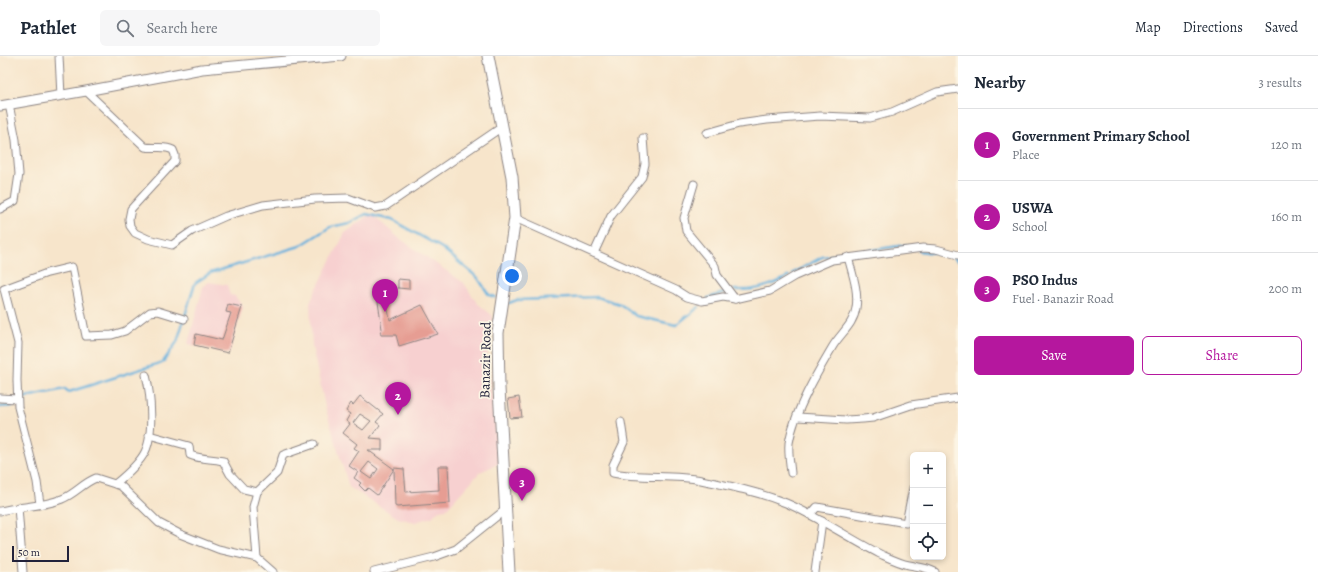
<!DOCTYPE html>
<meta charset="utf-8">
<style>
body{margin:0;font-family:Alegreya,serif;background:#f6f6f7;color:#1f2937}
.controls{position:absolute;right:12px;bottom:12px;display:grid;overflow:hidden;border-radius:6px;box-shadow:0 2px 6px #0003}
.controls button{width:36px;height:36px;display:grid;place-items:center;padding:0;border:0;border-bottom:1px solid #e0e1e3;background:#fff;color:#1f2937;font:20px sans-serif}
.scale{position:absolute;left:12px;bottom:10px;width:57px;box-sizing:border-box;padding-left:4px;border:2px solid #22223b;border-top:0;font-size:11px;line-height:14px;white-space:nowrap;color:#22223b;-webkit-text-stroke:3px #fcf5e5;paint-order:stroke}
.you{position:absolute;left:512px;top:220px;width:14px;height:14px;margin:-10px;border:3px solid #fff;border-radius:50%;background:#1a73e8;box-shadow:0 0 0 6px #1a73e833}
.badge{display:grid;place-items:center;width:26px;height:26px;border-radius:50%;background:#b5179e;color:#fff;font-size:13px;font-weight:700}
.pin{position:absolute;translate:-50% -33px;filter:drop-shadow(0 1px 2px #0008)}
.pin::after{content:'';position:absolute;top:21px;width:14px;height:12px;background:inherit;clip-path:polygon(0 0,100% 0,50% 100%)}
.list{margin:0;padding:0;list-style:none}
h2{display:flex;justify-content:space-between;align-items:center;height:52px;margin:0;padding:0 16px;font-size:17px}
h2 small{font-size:13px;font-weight:400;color:#747a83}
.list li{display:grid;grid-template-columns:26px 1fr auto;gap:12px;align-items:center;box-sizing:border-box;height:72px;padding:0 16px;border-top:1px solid #e0e1e3}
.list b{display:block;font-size:15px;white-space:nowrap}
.list p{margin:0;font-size:13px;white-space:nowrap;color:#747a83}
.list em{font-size:13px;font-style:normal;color:#747a83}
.actions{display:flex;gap:8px;padding:12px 16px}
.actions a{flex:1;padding:9px 0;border:1px solid #b5179e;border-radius:6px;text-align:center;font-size:14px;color:#b5179e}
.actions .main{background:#b5179e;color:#fff}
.icon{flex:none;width:22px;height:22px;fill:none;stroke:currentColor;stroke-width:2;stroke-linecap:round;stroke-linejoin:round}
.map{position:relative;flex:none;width:958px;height:516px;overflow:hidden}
header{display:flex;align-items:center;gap:24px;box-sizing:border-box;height:56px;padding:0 20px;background:#fff;border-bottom:1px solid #e0e1e3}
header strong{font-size:19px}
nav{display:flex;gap:22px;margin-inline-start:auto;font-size:14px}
.search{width:280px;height:36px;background:#f6f6f7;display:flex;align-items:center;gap:10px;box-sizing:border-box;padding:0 14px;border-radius:6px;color:#747a83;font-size:15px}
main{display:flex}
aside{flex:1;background:#fff}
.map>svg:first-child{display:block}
</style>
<header>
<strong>Pathlet</strong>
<div class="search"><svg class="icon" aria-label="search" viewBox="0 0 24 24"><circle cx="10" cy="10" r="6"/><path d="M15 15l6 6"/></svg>Search here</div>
<nav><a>Map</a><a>Directions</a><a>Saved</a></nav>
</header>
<main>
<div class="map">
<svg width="958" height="516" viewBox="0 0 958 516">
<rect width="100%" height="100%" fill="#fcf5e5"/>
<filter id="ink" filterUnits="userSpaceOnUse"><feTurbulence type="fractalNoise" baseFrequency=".025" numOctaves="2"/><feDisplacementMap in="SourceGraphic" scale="8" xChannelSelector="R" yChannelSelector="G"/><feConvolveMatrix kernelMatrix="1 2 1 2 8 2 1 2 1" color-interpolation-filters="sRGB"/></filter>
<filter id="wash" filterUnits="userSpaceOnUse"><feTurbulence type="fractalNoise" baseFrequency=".012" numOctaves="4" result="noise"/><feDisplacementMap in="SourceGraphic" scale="16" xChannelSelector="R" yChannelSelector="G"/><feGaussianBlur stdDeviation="0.9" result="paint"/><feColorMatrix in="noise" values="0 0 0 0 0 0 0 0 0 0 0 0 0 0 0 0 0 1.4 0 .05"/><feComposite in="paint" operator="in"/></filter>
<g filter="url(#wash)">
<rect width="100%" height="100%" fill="#f7e5cb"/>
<g fill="#f7d0d0">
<polygon points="371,158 399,182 464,227 477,247 493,260 487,300 500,407 480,416 446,453 439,454 432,461 415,466 398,462 349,431 325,350 312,290 310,246 345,177"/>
<polygon points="209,226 227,229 230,239 235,240 243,251 229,298 188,288 203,231"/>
</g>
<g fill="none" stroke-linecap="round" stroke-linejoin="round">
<g stroke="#65b0dd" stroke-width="2.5">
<polyline points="919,195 942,198"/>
<polyline points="950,199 958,205"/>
<polyline points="793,217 822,201 906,189"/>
<path d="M734,234c22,1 37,-4 55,-14"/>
<polyline points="708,242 726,236"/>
<polyline points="509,247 517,244 597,241 620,248 636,260 676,269 699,251"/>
<polyline points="20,346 26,341 65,333 69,336 163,306 177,286 195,227 210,217 300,190 330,171 349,167 366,158 392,164 442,192 478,222 489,239 495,241"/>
<polyline points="0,351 12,350"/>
</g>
</g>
<g id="blocks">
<g fill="#e69d93" fill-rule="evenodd">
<polygon points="398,223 409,224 409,233 398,232"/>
<polygon points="385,237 390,264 422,249 438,278 399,290 396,279 381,279 380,276 382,273 378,246 375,243 377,239"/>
<polygon points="228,248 242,251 228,297 194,289 196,278 222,284 231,257 226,256"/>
<path d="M360,340l23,18 -7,8 4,3 -10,13 12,1v11h-14l26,19 -17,26 -9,-7 -3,3 -6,-6 2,-2 -7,-5 4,-6 -9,-6 10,-15 -5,-3 3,-4 -14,-11 7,-9 -4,-3 4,-7 -4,-3 5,-8 2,2zM360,358l11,7 -8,9 -10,-7zM369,406l9,7 -7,10 -10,-7z"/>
<polygon points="519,341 522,361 510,362 508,343"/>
<polygon points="438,410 448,410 450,447 397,451 395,450 394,412 404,413 406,436 439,434"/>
</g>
</g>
</g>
<g filter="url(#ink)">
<use href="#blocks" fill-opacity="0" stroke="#8c8483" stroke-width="1"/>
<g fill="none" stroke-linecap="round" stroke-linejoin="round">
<defs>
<g id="minor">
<polyline points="59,0 61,40"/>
<path d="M86,35l59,56c10,2 19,-2 28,3l2,5v6l-44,48 -2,10 1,7 5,7 13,6 24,6 20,-14 34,-15 37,-11 52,-6 33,-1 27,10 11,-2 116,-79"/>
<polyline points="707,77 739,68 767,64 820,60 870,62 892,56 937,36 958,33"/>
<polyline points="694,128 684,162 686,175 715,210 717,219 735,243"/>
<polyline points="0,153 15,145 19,118 16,84 9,48"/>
<polyline points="515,162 676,234 687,241 702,245 723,241 735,243 770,235 795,220 832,204 923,192 936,193 958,199"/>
<polyline points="594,197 611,160 642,121 645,108 643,82"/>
<polyline points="0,342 17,343"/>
<polyline points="798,361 846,364 863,363 873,362 911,349 958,342"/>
<path d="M621,366l3,20 -11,23v8c29,6 59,1 88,7 29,6 58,12 85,23 33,14 62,35 94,51 9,4 19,9 29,11 9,2 17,2 26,7"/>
<path d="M149,379l40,11 1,9c13,5 20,3 33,6l7,13 14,15 13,3"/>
<path d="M791,417c-1,-10 -3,-20 -2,-30 5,-31 28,-70 44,-97 8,-13 21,-22 23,-38 3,-17 -4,-35 -8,-51"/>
<path d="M115,428c11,-9 24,-20 30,-32 9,-18 6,-57 1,-77"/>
<polyline points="40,448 37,426 18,351 17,324 18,287 4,233 47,217 72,211 86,280 112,279 125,275 150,256 158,255 184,263"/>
<polyline points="18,451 23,516"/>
<path d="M0,455c20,-5 43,-4 62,-12 13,-5 21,-16 34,-21l25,8 38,37 21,11 38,15 39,9 16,14"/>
<polyline points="810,459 817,451 906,467 913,432"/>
<polyline points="257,502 253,451 257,436 277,417 283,399 314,388"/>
<polyline points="374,516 434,501 456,493 506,453"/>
<polyline points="815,516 822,465"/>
</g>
<polyline id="major" points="0,50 86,35 202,13 341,0"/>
<polyline id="highway" points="488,0 512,121 515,162 498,277 499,332 509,516"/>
</defs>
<use href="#minor" stroke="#8c8483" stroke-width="9"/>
<use href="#major" stroke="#8c8483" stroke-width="11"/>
<use href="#highway" stroke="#8c8483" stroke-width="13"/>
<use href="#minor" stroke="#fff" stroke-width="7"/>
<use href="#major" stroke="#fff" stroke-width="9"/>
<use href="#highway" stroke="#fff" stroke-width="11"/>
</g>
</g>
<g text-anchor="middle" stroke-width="3.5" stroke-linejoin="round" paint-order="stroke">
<g font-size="14" fill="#22223b" stroke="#fcf5e5">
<text transform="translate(485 304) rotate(-89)" y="5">Banazir Road</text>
</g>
</g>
</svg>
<div class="controls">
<button>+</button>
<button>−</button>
<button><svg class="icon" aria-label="locate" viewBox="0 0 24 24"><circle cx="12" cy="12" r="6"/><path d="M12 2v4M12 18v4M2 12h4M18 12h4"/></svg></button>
</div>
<div class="scale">50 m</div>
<div class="you"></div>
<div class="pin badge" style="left:385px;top:256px">1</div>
<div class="pin badge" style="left:398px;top:359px">2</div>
<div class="pin badge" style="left:522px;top:445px">3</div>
</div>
<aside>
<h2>Nearby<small>3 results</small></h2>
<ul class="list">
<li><span class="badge">1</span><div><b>Government Primary School</b><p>Place</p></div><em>120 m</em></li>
<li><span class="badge">2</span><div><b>USWA</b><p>School</p></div><em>160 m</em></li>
<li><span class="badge">3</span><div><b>PSO Indus</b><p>Fuel · Banazir Road</p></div><em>200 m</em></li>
</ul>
<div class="actions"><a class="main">Save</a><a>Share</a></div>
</aside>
</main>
